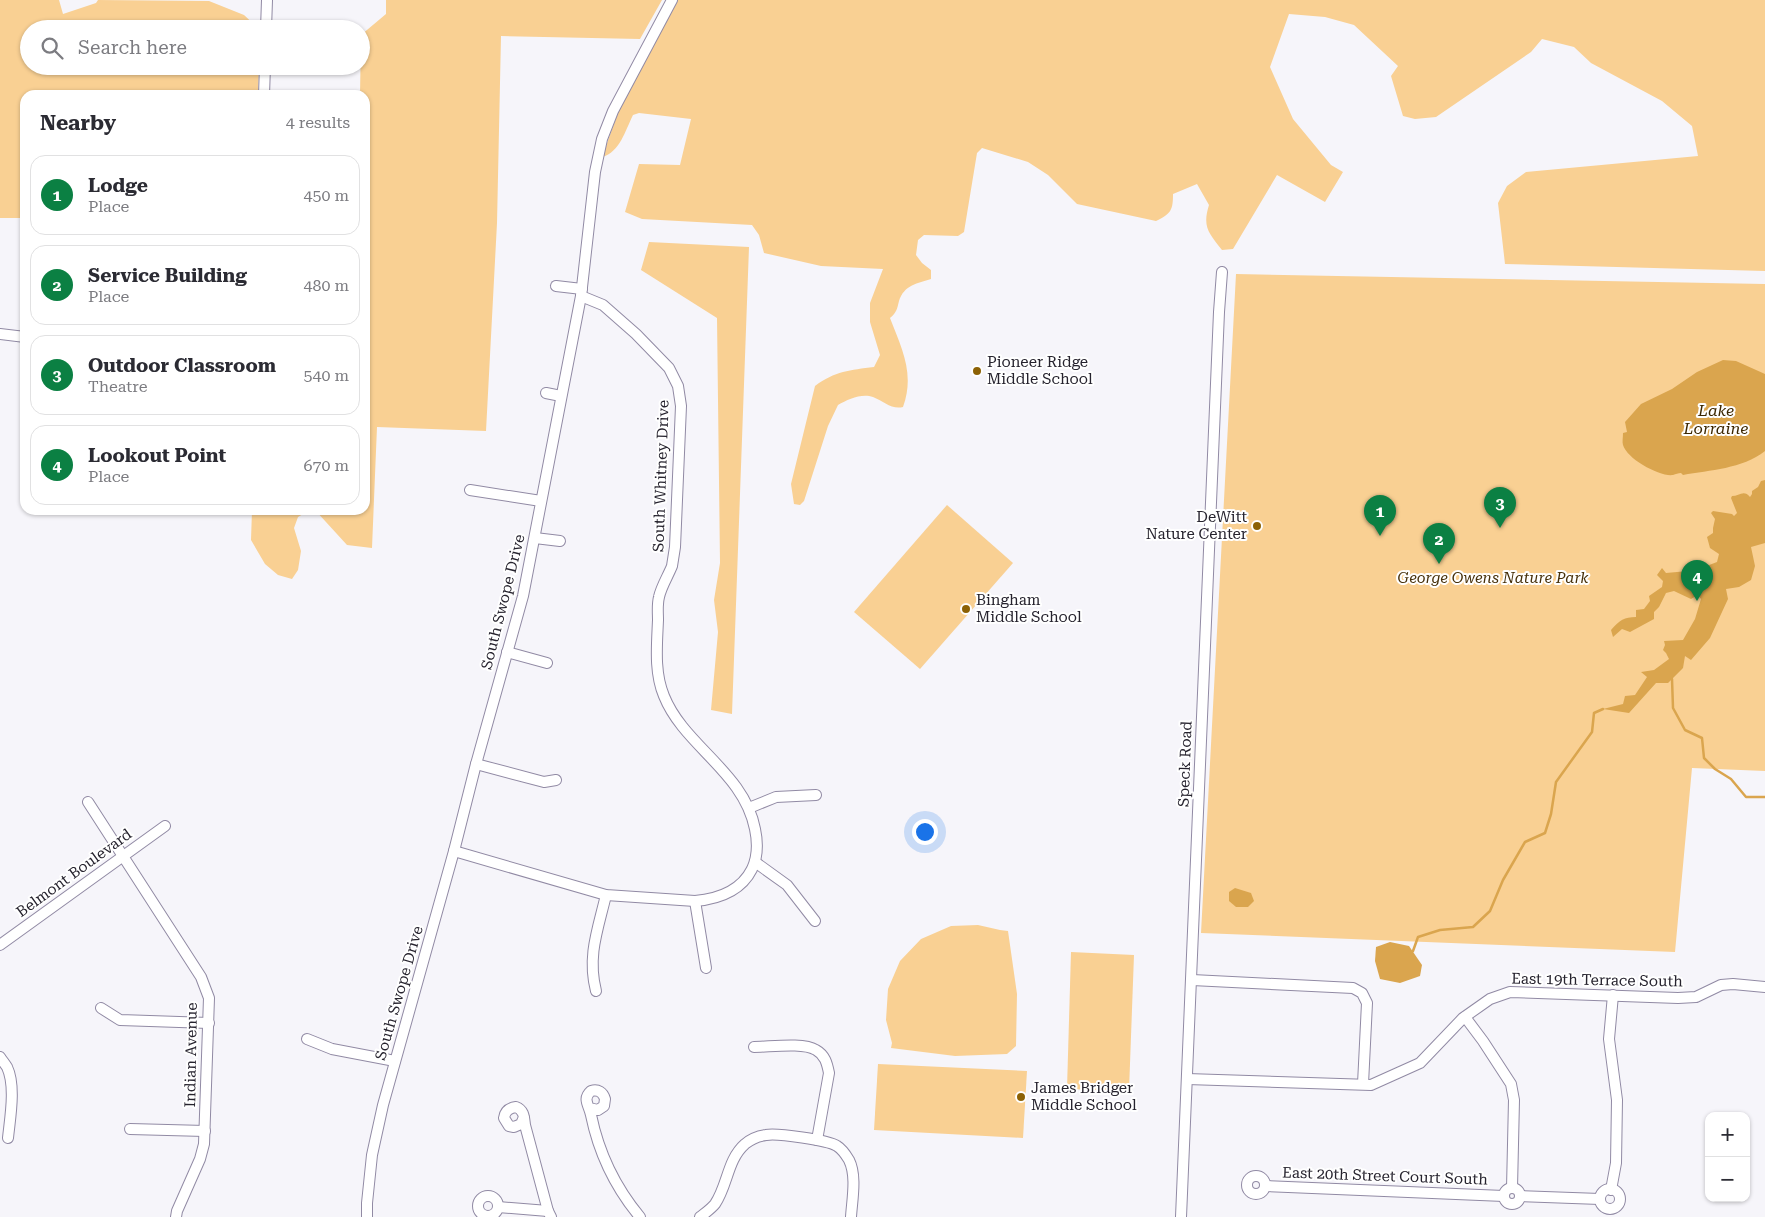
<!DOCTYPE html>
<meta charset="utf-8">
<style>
body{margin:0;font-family:"Roboto Serif",serif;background:#f7f7f7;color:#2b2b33}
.controls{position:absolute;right:15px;bottom:15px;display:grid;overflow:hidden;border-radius:10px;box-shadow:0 1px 4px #0004}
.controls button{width:45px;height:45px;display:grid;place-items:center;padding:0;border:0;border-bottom:1px solid #e1e1e2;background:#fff;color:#2b2b33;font:25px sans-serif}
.you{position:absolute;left:924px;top:831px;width:18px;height:18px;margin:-12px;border:4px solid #fff;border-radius:50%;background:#1a73e8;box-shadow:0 0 0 8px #1a73e833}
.badge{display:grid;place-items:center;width:32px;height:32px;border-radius:50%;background:#0b8043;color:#fff;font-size:16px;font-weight:700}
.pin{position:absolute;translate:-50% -41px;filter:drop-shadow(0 1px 2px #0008)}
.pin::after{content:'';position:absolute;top:26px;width:18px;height:15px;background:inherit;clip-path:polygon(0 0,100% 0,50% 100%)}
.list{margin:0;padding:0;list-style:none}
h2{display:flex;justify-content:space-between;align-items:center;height:65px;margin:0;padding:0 20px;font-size:21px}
h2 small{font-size:16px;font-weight:400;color:#7c7c81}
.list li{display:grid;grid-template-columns:32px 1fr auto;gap:15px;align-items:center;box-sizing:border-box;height:80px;margin:0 10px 10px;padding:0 10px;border:1px solid #e1e1e2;border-radius:15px}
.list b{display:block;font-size:19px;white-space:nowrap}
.list p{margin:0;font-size:16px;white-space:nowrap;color:#7c7c81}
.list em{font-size:16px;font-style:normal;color:#7c7c81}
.icon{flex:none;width:28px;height:28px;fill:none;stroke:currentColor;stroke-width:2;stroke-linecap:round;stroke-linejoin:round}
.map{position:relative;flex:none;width:1765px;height:1217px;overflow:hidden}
.search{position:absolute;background:#fff;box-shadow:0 1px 4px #0004;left:20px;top:20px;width:350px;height:55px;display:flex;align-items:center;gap:12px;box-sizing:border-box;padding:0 18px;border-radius:28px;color:#7c7c81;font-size:19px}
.panel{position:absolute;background:#fff;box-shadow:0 1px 4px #0004;left:20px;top:90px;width:350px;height:425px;border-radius:15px}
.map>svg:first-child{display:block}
</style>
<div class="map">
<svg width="1765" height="1217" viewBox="0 0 1765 1217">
<rect width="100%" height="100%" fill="#f6f5fa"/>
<g fill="#f9d093">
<polygon points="0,0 59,0 63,14 96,3 98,0 209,1 244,15 259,29 29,29 29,66 259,66 258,95 25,95 25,218 0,218"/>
<polygon points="386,0 662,0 640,39 501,36 497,223 486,431 377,427 372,548 347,545 315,510 365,510 365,95 360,95 361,35 386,14"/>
<path d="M678,0h1087v271l-260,-7 -7,-61 9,-17 19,-14 172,-16 -6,-30 -30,-25 -71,-38 -17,-16 -32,-8 -11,13 -95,65 -21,2 -12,-3 -12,-40 7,-10 -44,-41 -29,-8 -36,-3 -19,53 23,52 38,46 12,7 -18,30 -48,-27 -44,74 -11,1c-13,-17 -20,-23 -13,-45l-12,-21 -24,10c0,16 -2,20 -17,27l-79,-17 -29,-29 -20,-13 -46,-14 -5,5 -13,79 -6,4 -34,-1 -6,5 -2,15 6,8 9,7v9c-13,4 -27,6 -32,22 -2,8 -2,11 -9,17 12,31 25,56 13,89 -11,3 -20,-6 -30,-10 -11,-4 -25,2 -35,8l-10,21 -24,75 -4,4 -6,-1 -3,-20 24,-98c20,-15 35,-16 59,-19l6,-12 -10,-33v-19l13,-34 -62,-3 -57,-13 -5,-18 -7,-10 -110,-6 -17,-7 14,-48 41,1 11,-46 -52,-6 -6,2c-8,16 -13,37 -31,42l17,-47z"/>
<polygon points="649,242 749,247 732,714 711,710 718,632 714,600 720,563 717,318 641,270"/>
<polygon points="1236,274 1765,284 1765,771 1692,768 1675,952 1201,933"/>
<polygon points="947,505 1013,563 920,669 854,612"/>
<polygon points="252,510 310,510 298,517 294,528 301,551 298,570 292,579 278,575 265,564 251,540"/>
<polygon points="978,925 1000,930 1008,931 1017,994 1016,1046 1007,1054 955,1056 891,1048 892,1043 886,1020 888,989 900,961 921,939 951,926"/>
<polygon points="1071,952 1134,955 1129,1091 1067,1089"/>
<polygon points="878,1064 1027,1071 1023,1138 874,1130"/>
</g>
<g fill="#daa54e">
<path d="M1723,360l13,1 29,13v77c-23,18 -55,19 -82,24l-2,-2c-3,0 -5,1 -8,2 -13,2 -46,-16 -50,-30 -1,-3 0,-8 0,-12l4,-1 -2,-10 16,-18 31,-15 25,-17z"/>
<path d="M1765,480v63l-14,4 4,19 -4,14 -12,7 -13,2 2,10 -18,39 -19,22 -6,-4 -2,12 -15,15h-12l-27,30 -26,-4 20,-5 2,-8 10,-1 12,-18 -6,-5 13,-2 15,-11 -3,-6 -3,-3 2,-5 -1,-4 19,-1 12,-21 6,-20 -3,-4 -7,4 -17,-8 -8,2 -7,14 -5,5v7l-24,13 -8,-3 -9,8 -2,-7c9,-10 13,-13 25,-13v-7l8,-1 6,-8 -1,-5 13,-9 1,-6 -6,-6 5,-7 4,5 22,-2 4,6h8l4,-10 13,-5 2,-8 -9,-6 -3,-11 6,-4v-5l2,-9 -4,-6 2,-2 19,3 2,2 3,-3 -6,-15 1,-2c7,0 12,-7 18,1l2,-3v-3l6,-4 3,-6z"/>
<polygon points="1235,888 1251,893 1254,901 1248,907 1236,907 1229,901 1229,892"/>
<polygon points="1390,942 1409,946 1422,965 1420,976 1400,983 1380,979 1375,961 1376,947"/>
</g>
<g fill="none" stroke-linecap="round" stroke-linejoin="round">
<g stroke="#daa54e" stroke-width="2.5">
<polyline points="1672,679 1673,708 1685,730 1702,738 1704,758 1715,769 1731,779 1746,797 1765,797"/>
<polyline points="1413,951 1418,937 1440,930 1473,927 1490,911 1503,880 1525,842 1545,833 1551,814 1556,782 1592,732 1594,713 1603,709"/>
</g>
<defs>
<g id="minor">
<polyline points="266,29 267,0"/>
<polyline points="264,95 265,66"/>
<polyline points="556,286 582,289"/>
<polyline points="0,334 25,337"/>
<polyline points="546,393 561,396"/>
<polyline points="470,490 541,501"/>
<polyline points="535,538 560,541"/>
<polyline points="507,652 547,663"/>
<polyline points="476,764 544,782 556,780"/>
<polyline points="88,802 201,977 209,998 204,1144 200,1159 177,1211 176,1217"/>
<polyline points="749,808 776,797 816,795"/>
<path d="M454,851l152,44 89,6c23,-2 46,-10 57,-32 6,-13 6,-26 3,-40 -11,-57 -71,-83 -91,-133 -10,-24 -7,-51 -6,-76 0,-7 -1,-15 1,-23 2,-10 9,-21 13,-31 1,-6 2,-13 3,-19l6,-141 -3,-20 -9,-18 -33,-34 -33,-29 -22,-9"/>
<polyline points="755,862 787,885 815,921"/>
<polyline points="695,901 706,968"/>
<polyline points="0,945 165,826"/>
<polyline points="1192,980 1353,988 1362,993 1367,1003 1363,1084"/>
<path d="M596,991c-9,-35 2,-62 10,-96"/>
<polyline points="101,1008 120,1020 209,1023"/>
<polyline points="1465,1017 1483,1041 1511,1084 1514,1100 1512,1188"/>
<polyline points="307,1039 332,1049 395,1061"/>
<path d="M754,1047c16,0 49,-5 62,3 9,5 11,13 13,23l-12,67"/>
<path d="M0,1057c2,3 5,7 7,10 9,19 3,51 1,71"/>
<polyline points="1187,1079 1371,1085 1420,1063 1463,1018 1490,999 1510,992 1678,998 1696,997 1721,985 1733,984 1765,987"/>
<path d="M589,1108l9,2 6,-4 1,-7c-2,-7 -7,-10 -14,-8 -9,8 -2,14 0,24 8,39 24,72 49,102"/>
<path d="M524,1117l-3,7 -7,3 -5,-1 -5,-8c1,-7 5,-10 12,-11 8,3 8,10 9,18l23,86 3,6"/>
<polyline points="130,1129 205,1131"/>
<circle cx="1256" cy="1185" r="9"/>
<polyline points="1265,1186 1504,1196"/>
<circle cx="1512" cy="1196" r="8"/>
<circle cx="1610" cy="1199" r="10"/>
<polyline points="1611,1190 1616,1163 1617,1100 1609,1039 1613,995"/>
<polyline points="1520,1196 1600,1199"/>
<circle cx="488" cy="1206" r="10"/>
<polyline points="498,1207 548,1211"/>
<polyline points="367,1217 367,1203 372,1155 383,1105 454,851 476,764 523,596 581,296 595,172 602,139 613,111 672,0"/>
<path d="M700,1217c5,-4 11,-8 15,-13 13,-19 12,-44 30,-60 6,-5 13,-8 21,-9 11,-2 62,5 71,11 5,3 9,9 12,14 8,16 3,40 2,57"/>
<polyline points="1181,1217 1219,312 1222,272"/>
</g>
</defs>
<use href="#minor" stroke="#918aa4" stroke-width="12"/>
<use href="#minor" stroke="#fff" stroke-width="10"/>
</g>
<g fill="#8c6105" stroke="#fff" stroke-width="2">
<circle cx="977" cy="371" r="5"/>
<circle cx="1257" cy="526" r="5"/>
<circle cx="966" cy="609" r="5"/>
<circle cx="1021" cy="1097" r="5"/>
</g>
<g text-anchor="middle" stroke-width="4" stroke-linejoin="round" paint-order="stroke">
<g font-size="15" fill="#26232e" stroke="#fff" text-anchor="start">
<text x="987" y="367">Pioneer Ridge<tspan x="987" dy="17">Middle School</tspan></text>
<text x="1247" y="522" text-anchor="end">DeWitt<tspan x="1247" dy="17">Nature Center</tspan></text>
<text x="976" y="605">Bingham<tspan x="976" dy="17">Middle School</tspan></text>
<text x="1031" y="1093">James Bridger<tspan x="1031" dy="17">Middle School</tspan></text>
</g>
<g font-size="15" fill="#26232e" stroke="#fff">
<text transform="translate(661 476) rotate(-88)" y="5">South Whitney Drive</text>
<text transform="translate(503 602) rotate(-76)" y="5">South Swope Drive</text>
<text transform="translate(1185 764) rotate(-88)" y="5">Speck Road</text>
<text transform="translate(74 873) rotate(-36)" y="5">Belmont Boulevard</text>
<text transform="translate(1597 980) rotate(1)" y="5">East 19th Terrace South</text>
<text transform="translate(399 993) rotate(-74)" y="5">South Swope Drive</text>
<text transform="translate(191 1055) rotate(-89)" y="5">Indian Avenue</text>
<text transform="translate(1385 1176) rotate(2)" y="5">East 20th Street Court South</text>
</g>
<g font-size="15" font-style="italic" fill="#46300a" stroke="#fff">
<text x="1493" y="583">George Owens Nature Park</text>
</g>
<g font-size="16" font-style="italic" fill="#3c2701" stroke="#fff">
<text x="1716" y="416">Lake<tspan x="1716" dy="18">Lorraine</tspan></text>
</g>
</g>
</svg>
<div class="controls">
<button>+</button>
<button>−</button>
</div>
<div class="you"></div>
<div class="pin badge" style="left:1380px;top:536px">1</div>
<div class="pin badge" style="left:1439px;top:564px">2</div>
<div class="pin badge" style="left:1500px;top:528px">3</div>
<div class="pin badge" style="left:1697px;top:601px">4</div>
<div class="search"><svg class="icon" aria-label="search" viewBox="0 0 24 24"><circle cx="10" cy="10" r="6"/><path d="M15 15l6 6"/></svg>Search here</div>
<section class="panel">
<h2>Nearby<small>4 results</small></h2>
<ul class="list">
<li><span class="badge">1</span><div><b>Lodge</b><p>Place</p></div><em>450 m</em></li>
<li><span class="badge">2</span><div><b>Service Building</b><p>Place</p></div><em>480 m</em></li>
<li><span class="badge">3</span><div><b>Outdoor Classroom</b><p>Theatre</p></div><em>540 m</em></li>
<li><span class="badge">4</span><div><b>Lookout Point</b><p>Place</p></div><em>670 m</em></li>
</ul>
</section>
</div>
